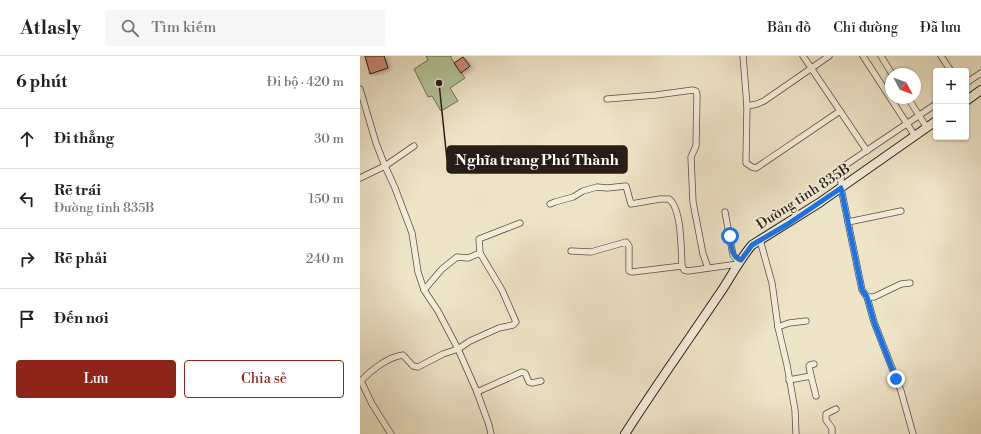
<!DOCTYPE html>
<html lang="vi">
<meta charset="utf-8">
<style>
body{margin:0;font-family:"Libre Bodoni",serif;background:#f6f6f6;color:#202124}
.controls{position:absolute;right:12px;top:12px;display:grid;overflow:hidden;border-radius:4px;box-shadow:0 1px 3px #0004}
.controls button{width:36px;height:36px;display:grid;place-items:center;padding:0;border:0;border-bottom:1px solid #e0e0e0;background:#fff;color:#202124;font:20px sans-serif}
.compass{position:absolute;left:525px;top:12px;width:36px;height:36px;border-radius:50%;background:#fff;box-shadow:0 1px 3px #0004;rotate:131deg}
.stop{position:absolute;width:12px;height:12px;margin:-9px;border:3px solid #1a73e8;border-radius:50%;background:#fff}
.stop.end{background:#1a73e8;border-color:#fff;box-shadow:0 1px 4px #0008}
.list{margin:0;padding:0;list-style:none}
h2{display:flex;justify-content:space-between;align-items:center;height:52px;margin:0;padding:0 16px;font-size:17px}
h2 small{font-size:13px;font-weight:400;color:#757577}
.list li{display:grid;grid-template-columns:26px 1fr auto;gap:12px;align-items:center;box-sizing:border-box;height:60px;padding:0 16px;border-top:1px solid #e0e0e0}
.list b{display:block;font-size:15px;white-space:nowrap}
.list p{margin:0;font-size:13px;white-space:nowrap;color:#757577}
.list em{font-size:13px;font-style:normal;color:#757577}
.actions{display:flex;gap:8px;padding:12px 16px}
.actions a{flex:1;padding:9px 0;border:1px solid #8f2418;border-radius:4px;text-align:center;font-size:14px;color:#8f2418}
.actions .main{background:#8f2418;color:#fff}
.icon{flex:none;width:22px;height:22px;fill:none;stroke:currentColor;stroke-width:2;stroke-linecap:round;stroke-linejoin:round}
.map{position:relative;flex:none;width:621px;height:378px;overflow:hidden}
header{display:flex;align-items:center;gap:24px;box-sizing:border-box;height:56px;padding:0 20px;background:#fff;border-bottom:1px solid #e0e0e0}
header strong{font-size:19px}
nav{display:flex;gap:22px;margin-inline-start:auto;font-size:14px}
.search{width:280px;height:36px;background:#f6f6f6;display:flex;align-items:center;gap:10px;box-sizing:border-box;padding:0 14px;border-radius:4px;color:#757577;font-size:15px}
main{display:flex}
aside{flex:1;background:#fff}
.map>svg:first-child{display:block}
</style>
<header>
<strong>Atlasly</strong>
<div class="search"><svg class="icon" aria-label="search" viewBox="0 0 24 24"><circle cx="10" cy="10" r="6"/><path d="M15 15l6 6"/></svg>Tìm kiếm</div>
<nav><a>Bản đồ</a><a>Chỉ đường</a><a>Đã lưu</a></nav>
</header>
<main>
<aside>
<h2>6 phút<small>Đi bộ · 420 m</small></h2>
<ul class="list">
<li><svg class="icon" aria-label="ahead" viewBox="0 0 24 24"><path d="M12 20V5M6 11l6-6 6 6"/></svg><div><b>Đi thẳng</b></div><em>30 m</em></li>
<li><svg class="icon" aria-label="left" viewBox="0 0 24 24"><path d="M17 20v-9H6M10 6l-5 5 5 5"/></svg><div><b>Rẽ trái</b><p>Đường tỉnh 835B</p></div><em>150 m</em></li>
<li><svg class="icon" aria-label="right" viewBox="0 0 24 24"><path d="M7 20v-9h11M14 6l5 5-5 5"/></svg><div><b>Rẽ phải</b></div><em>240 m</em></li>
<li><svg class="icon" aria-label="arrive" viewBox="0 0 24 24"><path d="M6 21V4h12l-3 4 3 4H6"/></svg><div><b>Đến nơi</b></div></li>
</ul>
<div class="actions"><a class="main">Lưu</a><a>Chia sẻ</a></div>
</aside>
<div class="map">
<svg width="621" height="378" viewBox="0 0 621 378">
<defs>
<filter id="shadow"><feDropShadow dx="2.5" dy="1.5" stdDeviation="2" flood-color="#0004"/></filter>
</defs>
<rect width="100%" height="100%" fill="#eee4c7"/>
<filter id="stains"><feTurbulence type="fractalNoise" baseFrequency=".005" numOctaves="4"/><feColorMatrix values="0 0 0 0 .2 0 0 0 0 .09 0 0 0 0 .02 0 0 0 .5 -.17"/></filter>
<radialGradient id="worn" r=".72"><stop offset=".6" stop-color="#630" stop-opacity="0"/><stop offset="1" stop-color="#630" stop-opacity=".3"/></radialGradient>
<polygon fill="#b4c599" stroke="#6e7158" points="66,0 91,0 91,2 105,22 90,32 98,45 81,55 72,40 68,41 54,13 68,4"/>
<g fill="#ce8c77" stroke="#281d16" filter="url(#shadow)">
<polygon points="5,0 24,0 28,12 10,18"/>
<polygon points="103,1 110,10 101,17 94,7"/>
</g>
<g fill="none" stroke-linecap="round" stroke-linejoin="round">
<defs>
<g id="street">
<polyline points="383,0 387,50 386,102 386,107 392,111 396,112 480,55"/>
<polyline points="443,0 507,95"/>
<polyline points="503,0 555,80"/>
<polyline points="521,0 532,18"/>
<polyline points="581,0 591,15"/>
<polyline points="606,27 621,17"/>
<polyline points="0,33 16,87 25,110 54,90"/>
<polyline points="548,42 567,72"/>
<polyline points="247,43 296,39 333,34 336,35 337,39 336,90 331,101 333,146 343,198 348,212"/>
<polyline points="387,50 397,48 404,45 469,0"/>
<polyline points="0,122 25,110 35,132 52,177 58,216 64,234 78,255 98,293 117,336 129,369 131,378"/>
<path d="M190,148l5,-2 18,-5 10,-6 14,-4 10,1 19,-2 5,18 29,-5h9c13,10 12,51 13,67l2,4 4,1 50,-7"/>
<polyline points="365,156 373,199 376,203 381,204"/>
<polyline points="488,166 541,155"/>
<polyline points="400,184 412,227 418,271 427,309 435,354 436,378"/>
<polyline points="211,195 231,196 266,186 269,190 269,215 272,216 322,210"/>
<polyline points="550,227 541,228 514,241 507,241 502,234 481,132 481,112 576,48"/>
<polyline points="64,234 82,213 97,201 108,202 120,197 119,183 160,167"/>
<polyline points="507,241 514,266 541,335 553,378"/>
<polyline points="418,271 429,267 446,265"/>
<polyline points="451,320 449,310 450,309 454,308"/>
<polyline points="429,324 451,320 456,340"/>
<polyline points="117,336 162,316 165,317 169,326 172,327 181,325"/>
<path d="M31,378l-19,-30 -11,-23c10,-11 27,-24 42,-26l10,11 5,1 25,-13 15,-5 12,-8 29,-13 14,-3 3,-3 -14,-32 -22,-37"/>
<polyline points="472,378 472,372 466,364 466,358 476,353"/>
</g>
<g id="secondary">
<polyline points="606,45 621,34"/>
<path d="M265,378c30,-47 62,-92 93,-138 12,-17 21,-36 34,-51l67,-42 117,-82"/>
</g>
</defs>
<use href="#street" stroke="#5a4f42" stroke-width="7"/>
<use href="#secondary" stroke="#281d16" stroke-width="10"/>
<use href="#street" stroke="#f4eddb" stroke-width="5.5"/>
<use href="#secondary" stroke="#f4eddb" stroke-width="8"/>
</g>
<g fill="none" stroke-linecap="round" stroke-linejoin="round">
<path stroke="#1a73e8" stroke-width="5" d="M370,180c1,9 1,21 11,24l11,-15 36,-21 53,-36 21,102 5,7 7,25 22,57"/>
</g>
<g text-anchor="middle" stroke-width="3.5" stroke-linejoin="round" paint-order="stroke">
<g font-size="14" fill="#281d16" stroke="#f4eddb">
<text transform="translate(443 140) rotate(-33)" y="5">Đường tỉnh 835B</text>
</g>
</g>
<path fill="none" stroke="#281d16" stroke-width="1.5" d="M79 27L87 104"/>
<circle fill="#281d16" stroke="#f4eddb" stroke-width="1.5" cx="79" cy="27" r="4"/>
<rect fill="#281d16" stroke="#281d16" stroke-width="1.5" x="87" y="90" width="180" height="27" rx="4"/>
<g font-size="15" text-anchor="middle" font-weight="bold" fill="#fff">
<text x="177" y="109">Nghĩa trang Phú Thành</text>
</g>
<rect width="100%" height="100%" filter="url(#stains)"/>
<rect width="100%" height="100%" fill="url(#worn)"/>
</svg>
<div class="controls">
<button>+</button>
<button>−</button>
</div>
<svg class="compass" viewBox="-18 -18 36 36"><path d="M0-13l5 13h-10z" fill="#e53935"/><path d="M0 13l5-13h-10z" fill="#757577"/></svg>
<div class="stop" style="left:370px;top:180px"></div>
<div class="stop end" style="left:536px;top:323px"></div>
</div>
</main>
